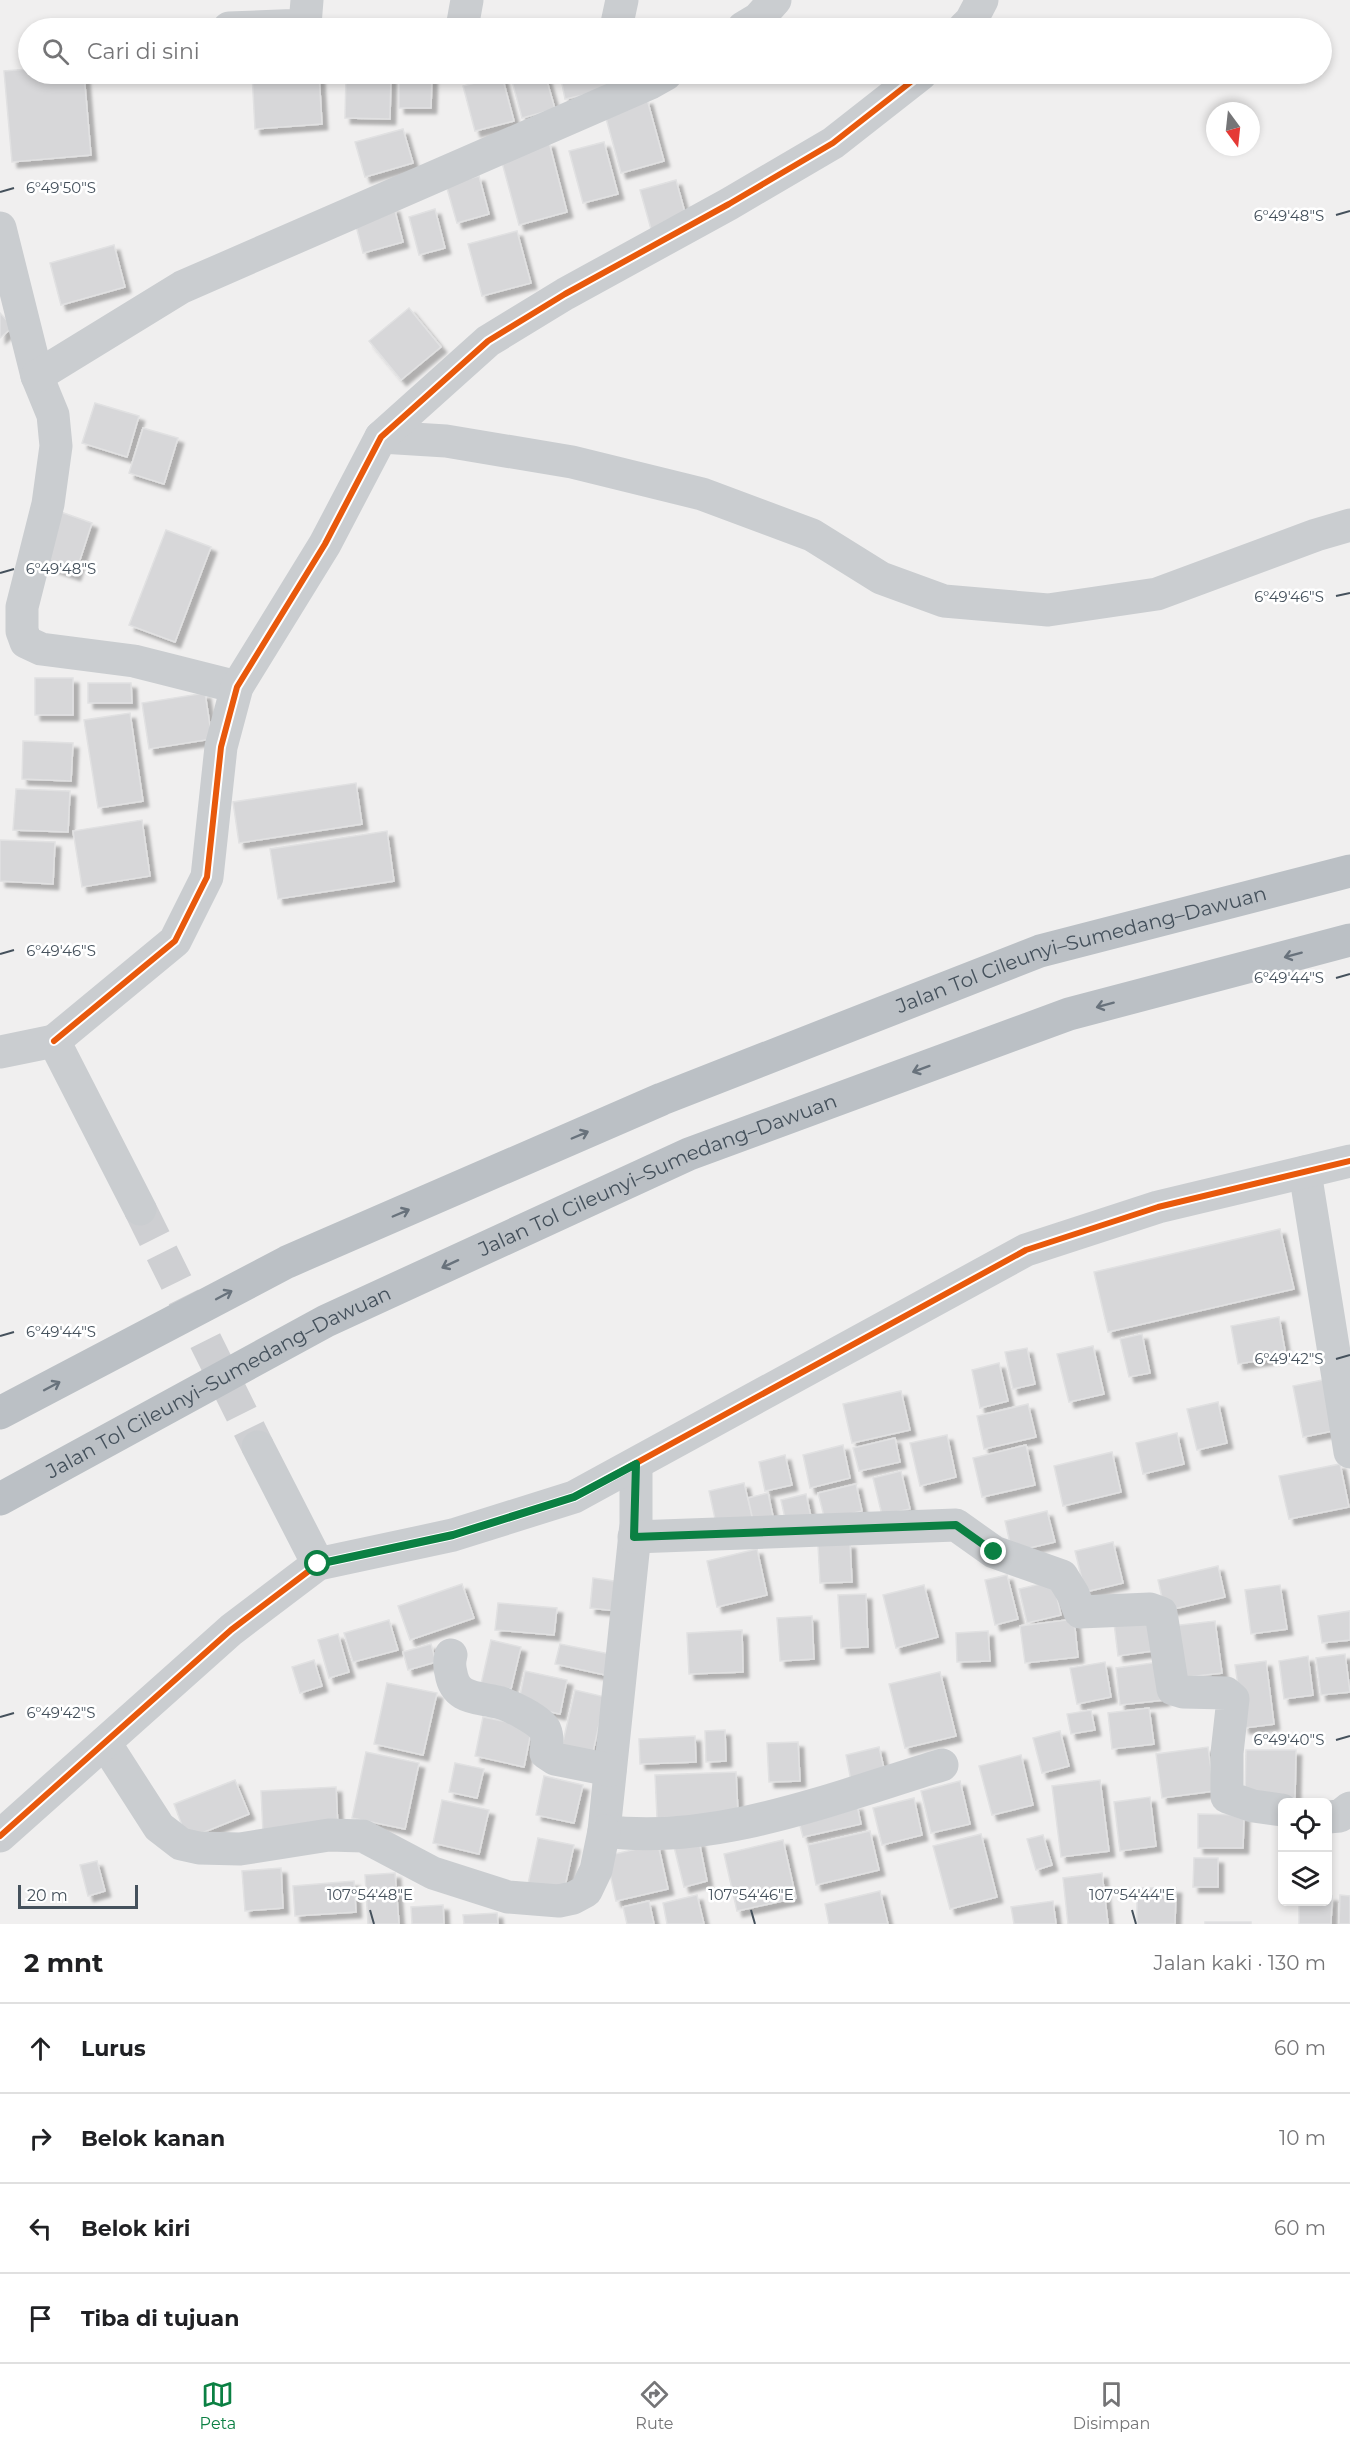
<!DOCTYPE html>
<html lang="id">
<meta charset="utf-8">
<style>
body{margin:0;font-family:Montserrat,sans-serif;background:#f2f2f2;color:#202124}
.controls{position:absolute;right:18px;bottom:18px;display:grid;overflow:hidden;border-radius:9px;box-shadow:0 3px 9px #0003}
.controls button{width:54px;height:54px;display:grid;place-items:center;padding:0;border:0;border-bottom:2px solid #e0e0e0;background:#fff;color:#202124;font:30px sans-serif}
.compass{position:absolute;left:1206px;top:102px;width:54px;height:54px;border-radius:50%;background:#fff;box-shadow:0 3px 9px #0003;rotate:165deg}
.scale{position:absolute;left:18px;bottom:15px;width:120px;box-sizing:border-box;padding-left:6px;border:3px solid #45515c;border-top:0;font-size:16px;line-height:21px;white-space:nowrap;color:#45515c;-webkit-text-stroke:4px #fff;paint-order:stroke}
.stop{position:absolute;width:18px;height:18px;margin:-14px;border:4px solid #0b8043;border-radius:50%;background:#fff}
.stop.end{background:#0b8043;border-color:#fff;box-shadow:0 2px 6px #0008}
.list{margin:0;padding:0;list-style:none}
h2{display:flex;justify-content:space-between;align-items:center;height:78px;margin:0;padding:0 24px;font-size:26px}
h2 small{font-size:20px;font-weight:400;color:#757577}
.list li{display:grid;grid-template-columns:39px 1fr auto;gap:18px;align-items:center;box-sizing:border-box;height:90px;padding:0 24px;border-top:2px solid #e0e0e0}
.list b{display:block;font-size:22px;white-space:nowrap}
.list em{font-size:20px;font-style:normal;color:#757577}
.icon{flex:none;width:33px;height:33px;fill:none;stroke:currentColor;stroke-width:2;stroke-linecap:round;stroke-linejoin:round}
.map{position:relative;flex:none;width:1350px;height:1924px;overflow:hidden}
.search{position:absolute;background:#fff;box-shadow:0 3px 9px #0003;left:18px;right:18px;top:18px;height:66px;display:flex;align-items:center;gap:15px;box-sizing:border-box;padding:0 21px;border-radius:33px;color:#757577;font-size:22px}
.sheet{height:438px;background:#fff}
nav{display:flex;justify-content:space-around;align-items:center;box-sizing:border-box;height:84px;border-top:2px solid #e0e0e0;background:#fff;font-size:16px;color:#757577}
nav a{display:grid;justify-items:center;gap:3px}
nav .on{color:#0b8043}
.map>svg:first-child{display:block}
</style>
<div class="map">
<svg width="1350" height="1924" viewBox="0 0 1350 1924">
<defs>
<filter id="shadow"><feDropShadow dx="5.5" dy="5.5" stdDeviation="1.5" flood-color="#0004"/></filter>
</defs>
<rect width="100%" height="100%" fill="#f0efef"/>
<g fill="#d7d7d9" stroke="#e1e1e2" stroke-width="1.5" filter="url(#shadow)">
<polygon points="28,69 28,74 84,74 91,155 12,162 4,71"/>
<polygon points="252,74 319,74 322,124 255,129"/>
<polygon points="346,74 391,74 390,119 345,118"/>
<polygon points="399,74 432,74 431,108 399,108"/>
<polygon points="510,74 545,74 555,109 522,118"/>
<polygon points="560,74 609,74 612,89 565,99"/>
<polygon points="502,76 514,121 475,131 463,86"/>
<polygon points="647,99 664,161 621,173 604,111"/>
<polygon points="403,129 413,163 365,177 355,142"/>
<polygon points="549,142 567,212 519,225 500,155"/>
<polygon points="604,142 618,194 583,203 569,151"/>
<polygon points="479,176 489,214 457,223 446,185"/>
<polygon points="676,180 687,220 651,229 640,190"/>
<polygon points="394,207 403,242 363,253 354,218"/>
<polygon points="435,209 445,248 419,255 409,217"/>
<polygon points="517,231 531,283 482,296 468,244"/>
<polygon points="114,245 125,287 61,305 50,263"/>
<polygon points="409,308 441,347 401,380 369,341"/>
<polygon points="0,313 13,327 0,338"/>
<polygon points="95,403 139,416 127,457 82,443"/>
<polygon points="143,428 178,438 164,484 129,473"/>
<polygon points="58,511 92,523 75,575 40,563"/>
<polygon points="166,530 211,547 175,642 129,625"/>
<rect x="35" y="678" width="38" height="37"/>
<polygon points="88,683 131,683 132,703 88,703"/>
<polygon points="205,693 212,739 149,749 142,703"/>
<polygon points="130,713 143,801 98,808 84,720"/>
<polygon points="23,741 73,743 71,781 22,779"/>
<polygon points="356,783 362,824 239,843 233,802"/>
<polygon points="16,789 70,791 68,832 13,830"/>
<polygon points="142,820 150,876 82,887 73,831"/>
<polygon points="387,831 394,881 278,899 270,849"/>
<polygon points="0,840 55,842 53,884 0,881"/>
<polygon points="1280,1229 1294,1289 1108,1332 1094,1272"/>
<polygon points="1279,1317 1286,1356 1238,1364 1231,1326"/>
<polygon points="1142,1334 1150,1373 1129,1377 1120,1339"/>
<polygon points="1093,1346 1104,1394 1069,1402 1057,1354"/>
<polygon points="1027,1348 1035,1384 1013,1389 1005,1352"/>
<polygon points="999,1363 1008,1401 980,1408 972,1370"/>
<polygon points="1323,1380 1333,1431 1303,1437 1293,1386"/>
<polygon points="901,1391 910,1430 852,1443 843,1404"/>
<polygon points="1218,1402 1227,1443 1197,1450 1187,1409"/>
<polygon points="1028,1404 1036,1437 984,1449 977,1416"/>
<polygon points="1177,1433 1184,1464 1143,1474 1136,1443"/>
<polygon points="947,1435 956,1477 920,1486 910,1443"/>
<polygon points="895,1438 900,1462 859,1471 853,1448"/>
<polygon points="843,1445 850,1478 810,1488 803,1455"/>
<polygon points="1026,1445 1035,1485 982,1497 973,1458"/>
<polygon points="1112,1452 1121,1492 1063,1506 1054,1466"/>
<polygon points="785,1455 792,1485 765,1491 759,1462"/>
<polygon points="1340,1464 1349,1507 1289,1519 1279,1476"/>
<polygon points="901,1471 910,1509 882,1515 873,1478"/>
<polygon points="744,1483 753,1520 717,1528 709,1491"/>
<polygon points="856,1484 862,1511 825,1520 818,1493"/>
<polygon points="768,1493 774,1521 754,1525 748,1498"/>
<polygon points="806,1494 811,1517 786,1523 781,1500"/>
<polygon points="1047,1511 1055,1542 1012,1552 1005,1521"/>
<polygon points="1113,1542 1123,1583 1085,1592 1075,1551"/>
<polygon points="850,1543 852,1582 820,1583 818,1545"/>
<polygon points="757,1549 767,1595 717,1607 707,1561"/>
<polygon points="1218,1566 1225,1597 1165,1611 1158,1580"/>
<polygon points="1007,1575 1018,1619 995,1625 985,1580"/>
<polygon points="593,1578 621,1582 617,1611 590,1608"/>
<polygon points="1053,1581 1061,1615 1027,1623 1019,1589"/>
<polygon points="462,1584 474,1618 410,1640 398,1606"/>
<polygon points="924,1585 938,1637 896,1648 883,1595"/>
<polygon points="1280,1585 1287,1629 1251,1634 1245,1590"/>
<polygon points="866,1594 868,1647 841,1648 838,1595"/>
<polygon points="498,1603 557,1608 554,1635 495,1630"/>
<polygon points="1350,1611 1350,1640 1322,1643 1318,1616"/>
<polygon points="812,1616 814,1659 780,1661 777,1618"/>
<polygon points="1074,1619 1078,1657 1025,1663 1020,1626"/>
<polygon points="1147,1619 1152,1651 1118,1656 1114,1623"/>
<polygon points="389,1620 398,1650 353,1662 344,1633"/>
<polygon points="1215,1621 1222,1673 1179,1678 1172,1626"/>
<polygon points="742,1630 743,1672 689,1674 687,1633"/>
<polygon points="988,1631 990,1661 957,1662 956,1633"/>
<polygon points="338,1634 349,1672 329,1678 318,1640"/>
<polygon points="491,1640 521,1647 511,1689 481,1684"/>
<polygon points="431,1644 436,1662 408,1670 403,1652"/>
<polygon points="560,1644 615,1655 610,1676 555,1664"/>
<polygon points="1345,1654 1350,1692 1321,1695 1316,1658"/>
<polygon points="1308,1656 1313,1695 1284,1699 1279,1661"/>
<polygon points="314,1660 322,1686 300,1693 292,1667"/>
<polygon points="1266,1661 1274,1724 1244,1728 1235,1665"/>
<polygon points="1105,1662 1111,1697 1077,1704 1070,1668"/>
<polygon points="1159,1662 1164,1700 1120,1705 1116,1668"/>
<polygon points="525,1671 567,1680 560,1714 518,1705"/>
<polygon points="940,1672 956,1736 905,1748 889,1684"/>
<polygon points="387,1683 437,1693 423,1755 374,1744"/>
<polygon points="575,1690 605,1697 593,1752 562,1746"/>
<polygon points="1149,1708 1154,1744 1112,1749 1108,1713"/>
<polygon points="1091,1710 1095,1730 1071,1734 1067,1714"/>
<polygon points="483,1717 532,1727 524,1767 475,1756"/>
<polygon points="725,1730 726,1761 706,1762 705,1731"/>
<polygon points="1060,1731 1069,1766 1042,1773 1033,1738"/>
<polygon points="695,1736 696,1762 640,1764 639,1739"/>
<polygon points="798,1742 800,1781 769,1782 767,1743"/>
<polygon points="879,1747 885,1773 851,1781 846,1755"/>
<polygon points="1208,1747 1214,1791 1162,1798 1156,1754"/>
<polygon points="1246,1750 1296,1750 1295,1798 1245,1798"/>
<polygon points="366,1752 419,1763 405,1829 352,1818"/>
<polygon points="1021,1755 1033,1805 992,1815 979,1766"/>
<polygon points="455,1763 484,1769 477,1798 449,1792"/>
<polygon points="736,1772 738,1814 657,1818 655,1775"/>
<polygon points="544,1776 583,1785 574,1823 536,1815"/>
<polygon points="235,1780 249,1814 187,1839 174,1804"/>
<polygon points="1100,1780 1109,1851 1061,1857 1052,1786"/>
<polygon points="960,1781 970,1824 931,1833 921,1791"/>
<polygon points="336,1787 338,1829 263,1833 261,1791"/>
<polygon points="1150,1797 1156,1846 1120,1851 1114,1802"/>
<polygon points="914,1798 922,1835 882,1845 873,1808"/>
<polygon points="442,1800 489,1810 479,1854 433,1843"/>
<polygon points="857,1805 861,1824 803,1837 798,1818"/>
<polygon points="1198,1814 1244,1815 1243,1848 1198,1848"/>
<rect x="1280" y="1823" width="2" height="42"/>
<polygon points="870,1831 879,1870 816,1885 808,1845"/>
<polygon points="981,1834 997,1897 950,1909 933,1846"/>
<polygon points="1043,1835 1052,1865 1036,1870 1027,1839"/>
<polygon points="538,1838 574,1845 564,1891 528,1884"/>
<polygon points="783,1840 796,1898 737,1911 724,1854"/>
<polygon points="699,1841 707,1881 684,1887 674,1847"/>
<polygon points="658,1844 668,1889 616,1901 606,1856"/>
<polygon points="1194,1858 1218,1858 1218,1887 1193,1887"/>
<polygon points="97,1861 105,1891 88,1896 80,1865"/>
<polygon points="281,1868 283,1908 245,1911 242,1871"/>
<polygon points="395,1873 399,1924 368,1924 365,1875"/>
<polygon points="1102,1873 1108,1924 1068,1924 1063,1878"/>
<polygon points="354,1881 356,1912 295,1916 293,1886"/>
<polygon points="1137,1888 1176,1888 1175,1924 1137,1924"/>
<polygon points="880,1891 888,1924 829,1924 825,1904"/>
<polygon points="697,1895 704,1924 667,1924 663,1903"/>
<polygon points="1340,1895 1350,1896 1350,1924 1339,1924"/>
<polygon points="1328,1896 1332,1896 1331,1924 1299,1924 1299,1902 1328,1902"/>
<polygon points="649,1901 654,1924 627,1924 623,1907"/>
<polygon points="1053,1901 1056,1924 1014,1924 1011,1907"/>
<polygon points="443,1905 444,1924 412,1924 411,1907"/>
<polygon points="497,1913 498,1924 464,1924 463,1915"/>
<rect x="1205" y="1922" width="46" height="2"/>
</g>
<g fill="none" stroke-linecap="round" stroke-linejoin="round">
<polyline stroke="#cecfd2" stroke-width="33" stroke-dasharray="33 16" stroke-linecap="butt" points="140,1209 258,1447"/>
<g stroke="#cacdd0" stroke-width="33">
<polyline points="229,28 305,25 307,0"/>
<polyline points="462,28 467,0"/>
<polyline points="616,28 622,0"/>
<polyline points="743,28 758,19 775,0"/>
<polyline points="964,28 971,21 982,0"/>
<polyline points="0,228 37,376 53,415 56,446 48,504 22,607 22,631 26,642 41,649 134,661 237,687"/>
<polyline points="37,376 182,287 650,83 666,74"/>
<polyline points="381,437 446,441 572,462 702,494 812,535 881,578 944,601 1048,610 1157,594 1316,535 1350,525"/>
<polyline points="54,1041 175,941 207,877 221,747 237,687 325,544 381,437 488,341 565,294 729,204 833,143 921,74"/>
<polyline points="0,1052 54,1041 140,1209"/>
<polyline points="1305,1172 1350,1452"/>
<polyline points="258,1447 318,1564"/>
<path d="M636,1464v60l-32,307c111,15 232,-34 338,-66"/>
<polyline points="634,1537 956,1525 994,1552 1062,1576 1073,1594 1080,1612 1150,1609 1161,1613 1173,1689 1183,1692 1226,1693 1233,1699 1227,1753 1227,1797 1253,1806 1282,1810"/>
<path d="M451,1655c-2,7 -2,11 0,18 4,26 25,24 46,29 11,2 43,18 48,28 3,7 2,15 1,23l9,6 55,11"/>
<polyline points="105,1743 159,1827 181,1844 199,1848 240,1849 329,1835 363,1836 433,1873 508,1897 559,1901 573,1898 586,1891 596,1870 604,1831"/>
<polyline points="1328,1817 1340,1816 1350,1808"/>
<polyline points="0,1836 231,1630 318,1564 453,1535 574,1497 1026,1250 1158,1207 1350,1161"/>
</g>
<g stroke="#bbc0c5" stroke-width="33">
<path id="s1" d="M0,1413l287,-151 375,-163 378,-148 310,-80"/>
<path id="s2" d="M0,1499l326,-178 363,-167 380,-140 281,-74"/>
</g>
<defs>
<g id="cycleway">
<polyline points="54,1041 175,941 207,877 221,747 237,687 325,544 381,437 488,341 565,294 729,204 833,143 921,74"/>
<polyline points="0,1836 231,1630 318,1564 453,1535 574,1497 1026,1250 1158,1207 1350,1161"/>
</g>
</defs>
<use href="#cycleway" stroke="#fff" stroke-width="10"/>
<use href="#cycleway" stroke="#e8590c" stroke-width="6"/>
</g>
<defs><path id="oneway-shaft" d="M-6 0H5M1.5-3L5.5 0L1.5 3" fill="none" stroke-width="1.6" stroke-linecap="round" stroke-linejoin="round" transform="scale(1.5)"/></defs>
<g stroke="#68727c">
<use href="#oneway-shaft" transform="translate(1293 955) rotate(165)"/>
<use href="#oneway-shaft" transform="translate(1105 1005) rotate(165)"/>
<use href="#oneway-shaft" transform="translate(921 1069) rotate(160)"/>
<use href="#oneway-shaft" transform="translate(580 1135) rotate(-23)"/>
<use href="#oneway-shaft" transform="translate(401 1213) rotate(-23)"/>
<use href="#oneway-shaft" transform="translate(450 1264) rotate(155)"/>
<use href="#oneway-shaft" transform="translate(224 1295) rotate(-28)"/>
<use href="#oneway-shaft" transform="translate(52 1386) rotate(-28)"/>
</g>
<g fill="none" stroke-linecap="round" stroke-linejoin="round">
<polyline stroke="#0b8043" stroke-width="8" points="318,1564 453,1535 574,1497 636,1464 634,1537 956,1525 994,1552"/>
</g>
<path fill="none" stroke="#45515c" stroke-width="2" d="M0,192l14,-4M1336,215l14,-4M0,573l14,-4M1336,596l14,-3M0,954l14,-4M1336,978l14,-4M0,1336l14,-4M1336,1359l14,-4M0,1717l14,-4M1336,1740l14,-4M370,1910l4,14M751,1910l4,14M1132,1910l4,14"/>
<g text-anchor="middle" stroke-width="5" stroke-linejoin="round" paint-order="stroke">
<g font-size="20" fill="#45515c" stroke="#fff">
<text dy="7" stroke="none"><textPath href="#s1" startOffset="1179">Jalan Tol Cileunyi–Sumedang–Dawuan</textPath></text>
<text dy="7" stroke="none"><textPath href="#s2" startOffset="734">Jalan Tol Cileunyi–Sumedang–Dawuan</textPath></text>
<text dy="7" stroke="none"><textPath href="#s2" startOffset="248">Jalan Tol Cileunyi–Sumedang–Dawuan</textPath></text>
</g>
</g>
<g font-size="15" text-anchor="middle" fill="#45515c" stroke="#fff" stroke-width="5" stroke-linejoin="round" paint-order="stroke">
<text x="61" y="193">6°49'50"S</text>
<text x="1289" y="221">6°49'48"S</text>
<text x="61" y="574">6°49'48"S</text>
<text x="1289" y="602">6°49'46"S</text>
<text x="61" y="956">6°49'46"S</text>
<text x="1289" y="983">6°49'44"S</text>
<text x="61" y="1337">6°49'44"S</text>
<text x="1289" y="1364">6°49'42"S</text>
<text x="61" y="1718">6°49'42"S</text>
<text x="1289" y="1745">6°49'40"S</text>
<text x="370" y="1900">107°54'48"E</text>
<text x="751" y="1900">107°54'46"E</text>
<text x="1132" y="1900">107°54'44"E</text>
</g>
</svg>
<div class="controls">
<button><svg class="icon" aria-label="locate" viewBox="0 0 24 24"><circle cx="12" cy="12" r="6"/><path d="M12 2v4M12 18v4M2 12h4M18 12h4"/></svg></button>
<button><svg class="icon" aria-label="layers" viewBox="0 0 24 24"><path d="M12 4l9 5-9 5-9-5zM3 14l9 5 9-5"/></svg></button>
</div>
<svg class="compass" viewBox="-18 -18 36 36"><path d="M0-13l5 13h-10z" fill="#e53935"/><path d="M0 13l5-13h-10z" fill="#757577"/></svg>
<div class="scale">20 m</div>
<div class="stop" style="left:318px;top:1564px"></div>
<div class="stop end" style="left:994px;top:1552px"></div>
<div class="search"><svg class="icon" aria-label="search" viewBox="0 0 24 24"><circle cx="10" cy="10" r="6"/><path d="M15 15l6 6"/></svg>Cari di sini</div>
</div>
<section class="sheet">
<h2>2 mnt<small>Jalan kaki · 130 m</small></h2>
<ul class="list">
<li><svg class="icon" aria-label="ahead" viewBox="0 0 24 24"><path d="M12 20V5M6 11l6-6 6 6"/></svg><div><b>Lurus</b></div><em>60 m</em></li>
<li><svg class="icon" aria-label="right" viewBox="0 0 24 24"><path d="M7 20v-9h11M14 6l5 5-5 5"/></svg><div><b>Belok kanan</b></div><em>10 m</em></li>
<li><svg class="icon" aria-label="left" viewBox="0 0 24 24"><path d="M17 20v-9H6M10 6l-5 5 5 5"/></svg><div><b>Belok kiri</b></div><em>60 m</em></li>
<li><svg class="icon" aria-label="arrive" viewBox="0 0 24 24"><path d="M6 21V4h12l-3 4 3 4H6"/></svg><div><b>Tiba di tujuan</b></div></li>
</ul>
</section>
<nav>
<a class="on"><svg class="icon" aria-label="map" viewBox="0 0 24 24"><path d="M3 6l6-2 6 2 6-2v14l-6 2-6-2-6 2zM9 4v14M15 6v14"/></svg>Peta</a>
<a><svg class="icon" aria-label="directions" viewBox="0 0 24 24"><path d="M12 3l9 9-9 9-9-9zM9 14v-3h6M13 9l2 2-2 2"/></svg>Rute</a>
<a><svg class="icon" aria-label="saved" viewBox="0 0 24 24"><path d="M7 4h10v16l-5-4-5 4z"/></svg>Disimpan</a>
</nav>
